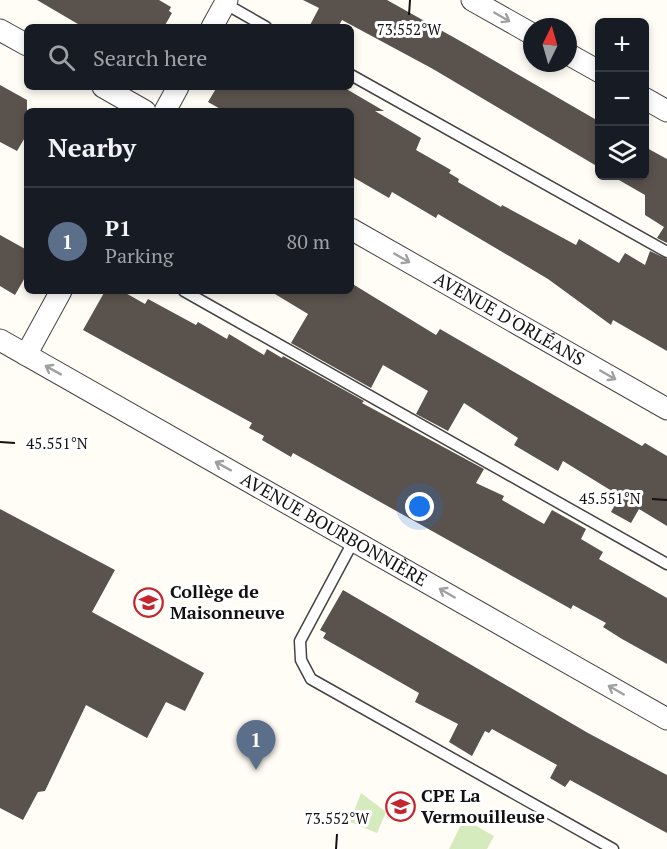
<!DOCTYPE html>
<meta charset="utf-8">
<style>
body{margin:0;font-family:"PT Serif",serif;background:#20242c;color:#f1f3f6}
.controls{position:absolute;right:18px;top:18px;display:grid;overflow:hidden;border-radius:9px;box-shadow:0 3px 9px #0003}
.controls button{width:54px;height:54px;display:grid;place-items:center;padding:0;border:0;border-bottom:2px solid #363941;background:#171b24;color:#f1f3f6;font:30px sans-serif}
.compass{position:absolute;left:523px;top:18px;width:54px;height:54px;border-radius:50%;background:#171b24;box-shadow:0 3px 9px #0003;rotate:5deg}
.you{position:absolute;left:420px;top:507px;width:21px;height:21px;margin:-15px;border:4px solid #fff;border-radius:50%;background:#1a73e8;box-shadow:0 0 0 9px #1a73e833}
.badge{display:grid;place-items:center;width:39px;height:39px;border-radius:50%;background:#d93025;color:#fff;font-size:20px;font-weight:700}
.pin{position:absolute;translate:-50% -50px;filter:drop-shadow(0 2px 3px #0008)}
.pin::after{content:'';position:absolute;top:32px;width:21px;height:18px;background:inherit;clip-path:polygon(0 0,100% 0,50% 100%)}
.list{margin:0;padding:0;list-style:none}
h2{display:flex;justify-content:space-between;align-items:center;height:78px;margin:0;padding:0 24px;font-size:26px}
h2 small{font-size:20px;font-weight:400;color:#9ea1a6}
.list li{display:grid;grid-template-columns:39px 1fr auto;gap:18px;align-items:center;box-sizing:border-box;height:108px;padding:0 24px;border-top:2px solid #363941}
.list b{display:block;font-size:22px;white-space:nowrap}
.list p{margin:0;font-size:20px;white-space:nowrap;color:#9ea1a6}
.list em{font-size:20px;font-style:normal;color:#9ea1a6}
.icon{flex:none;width:33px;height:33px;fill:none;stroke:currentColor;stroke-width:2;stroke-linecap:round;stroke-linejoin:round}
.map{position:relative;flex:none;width:667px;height:849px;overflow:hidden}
.search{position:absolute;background:#171b24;box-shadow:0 3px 9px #0003;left:24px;top:24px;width:330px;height:66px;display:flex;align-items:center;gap:15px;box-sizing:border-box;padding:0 21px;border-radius:9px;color:#9ea1a6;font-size:22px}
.panel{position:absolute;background:#171b24;box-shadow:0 3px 9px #0003;left:24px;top:108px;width:330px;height:186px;border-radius:9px}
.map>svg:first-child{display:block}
</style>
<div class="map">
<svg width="667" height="849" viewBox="0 0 667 849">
<rect width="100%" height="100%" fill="#fffdf5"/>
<g fill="#d5ebbd">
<polygon points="361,793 386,812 377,833 350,822"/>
<polygon points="464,819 494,836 487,849 449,849"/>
</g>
<g fill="#5a524d">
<polygon points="37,0 159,0 171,7 169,11 172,13 164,27 83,27"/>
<polygon points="303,0 387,0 462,42 600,122 600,168 433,69 342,20 338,27 309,27 319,8"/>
<polygon points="0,85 27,100 27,134 17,151 0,142"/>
<polygon points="217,87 343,87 384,111 375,111 421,138 416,150 451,170 449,173 459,179 458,182 501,207 502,205 576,245 579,239 619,263 625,253 645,265 650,251 667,259 667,351 613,320 611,325 548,279 438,214 436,218 392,192 389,198 351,176 351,111 224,111 208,102"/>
<polygon points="645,147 667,159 667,243 657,238 664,227 645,215 645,195 612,176 645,176"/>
<polygon points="0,235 27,250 27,274 15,295 0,286"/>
<polygon points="351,283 436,335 440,329 642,446 645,443 667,456 667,526 639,509 631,523 611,512 620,496 563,461 558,471 514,445 518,438 464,403 448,431 416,414 428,391 383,365 371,388 291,343 308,314 270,291 351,291"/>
<polygon points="105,291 122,291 145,304 148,299 196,325 198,322 227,339 229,334 264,355 267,349 282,358 283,356 364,401 362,403 484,469 476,483 504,496 502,500 544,524 552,510 586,529 581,539 603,552 599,559 667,598 667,664 622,639 603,627 606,623 573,605 571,609 293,453 291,457 262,440 264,436 249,428 252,423 83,330"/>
<polygon points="0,509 115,570 92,612 204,673 185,711 166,702 147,738 86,705 45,791 38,792 23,820 0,808"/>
<polygon points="343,590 588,733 667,775 667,833 570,780 565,787 550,778 557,765 492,729 489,733 485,731 472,756 449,742 458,724 415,702 419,693 323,638 326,633 320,630"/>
</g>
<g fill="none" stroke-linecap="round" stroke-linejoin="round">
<defs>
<g id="service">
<polyline points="224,3 266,27"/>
<polyline points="351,75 667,252"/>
<polyline points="184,291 667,564"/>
<polyline points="354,540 300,641 301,660 311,679 613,849"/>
</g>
<g id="minor">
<polyline points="472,0 532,34"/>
<polyline points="212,27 227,0"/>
<polyline points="0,30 27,45"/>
<polyline points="568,54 600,72"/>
<polyline points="103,87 145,111"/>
<polyline points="644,98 667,111"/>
<polyline points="165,111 178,87"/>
<path id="s1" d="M351,229l316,180"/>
<path id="s2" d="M0,340l667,379"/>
<polyline points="26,355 61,291"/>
</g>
</defs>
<use href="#service" stroke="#444" stroke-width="13"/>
<use href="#minor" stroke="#444" stroke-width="23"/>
<use href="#service" stroke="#fff" stroke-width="10"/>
<use href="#minor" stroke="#fff" stroke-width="21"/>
</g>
<defs><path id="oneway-shaft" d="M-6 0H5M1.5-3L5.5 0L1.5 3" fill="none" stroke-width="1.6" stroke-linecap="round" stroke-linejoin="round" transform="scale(1.5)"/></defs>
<g stroke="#a0a0a0">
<use href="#oneway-shaft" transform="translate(502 17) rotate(30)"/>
<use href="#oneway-shaft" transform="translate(402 258) rotate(30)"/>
<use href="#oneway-shaft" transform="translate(53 370) rotate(-151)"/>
<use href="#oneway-shaft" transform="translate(608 375) rotate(30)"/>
<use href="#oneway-shaft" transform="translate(223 466) rotate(-151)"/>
<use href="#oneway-shaft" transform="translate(447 593) rotate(-150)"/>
<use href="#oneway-shaft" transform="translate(616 690) rotate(-150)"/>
</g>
<path fill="none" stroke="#111" stroke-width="2" d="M409,15l1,-15M0,442l15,1M652,499l15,1M336,849l1,-15"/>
<defs>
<symbol id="university-ring" viewBox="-11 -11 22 22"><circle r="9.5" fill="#fff" stroke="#c4262e" stroke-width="1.5"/><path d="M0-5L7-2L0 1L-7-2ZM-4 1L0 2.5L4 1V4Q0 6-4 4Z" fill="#c4262e"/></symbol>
<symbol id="school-ring" viewBox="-11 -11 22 22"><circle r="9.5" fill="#fff" stroke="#c4262e" stroke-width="1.5"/><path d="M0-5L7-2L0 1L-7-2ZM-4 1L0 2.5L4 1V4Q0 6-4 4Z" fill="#c4262e"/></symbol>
</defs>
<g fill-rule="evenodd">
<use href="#university-ring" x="132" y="586" width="33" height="33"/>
<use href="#school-ring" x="384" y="790" width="33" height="33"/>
</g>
<g text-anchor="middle" stroke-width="6" stroke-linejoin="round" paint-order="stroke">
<g font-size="18" fill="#111" stroke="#fff">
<text dy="6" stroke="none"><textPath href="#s1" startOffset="182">AVENUE D'ORLÉANS</textPath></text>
<text dy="6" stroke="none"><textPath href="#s2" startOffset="384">AVENUE BOURBONNIÈRE</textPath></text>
</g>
<g font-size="18" font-weight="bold" fill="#111" stroke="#fff" text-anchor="start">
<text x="170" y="598">Collège de<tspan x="170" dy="21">Maisonneuve</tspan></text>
<text x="421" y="802">CPE La<tspan x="421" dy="21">Vermouilleuse</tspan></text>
</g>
</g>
<g font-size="15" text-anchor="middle" fill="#111" stroke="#fff" stroke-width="6" stroke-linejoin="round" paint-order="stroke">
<text x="409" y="35">73.552°W</text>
<text x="57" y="449">45.551°N</text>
<text x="610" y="504">45.551°N</text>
<text x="337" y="824">73.552°W</text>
</g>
</svg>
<div class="controls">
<button>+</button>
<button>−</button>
<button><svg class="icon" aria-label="layers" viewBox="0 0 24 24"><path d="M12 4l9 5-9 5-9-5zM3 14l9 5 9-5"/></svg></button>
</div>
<svg class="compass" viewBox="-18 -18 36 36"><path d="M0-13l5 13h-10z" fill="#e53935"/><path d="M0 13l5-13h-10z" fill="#9ea1a6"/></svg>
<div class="you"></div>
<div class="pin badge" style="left:256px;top:770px;background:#5c6f8a">1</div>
<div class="search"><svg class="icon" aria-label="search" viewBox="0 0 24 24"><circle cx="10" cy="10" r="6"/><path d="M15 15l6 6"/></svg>Search here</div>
<section class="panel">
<h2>Nearby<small></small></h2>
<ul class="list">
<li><span class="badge" style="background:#5c6f8a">1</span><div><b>P1</b><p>Parking</p></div><em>80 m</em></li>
</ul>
</section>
</div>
